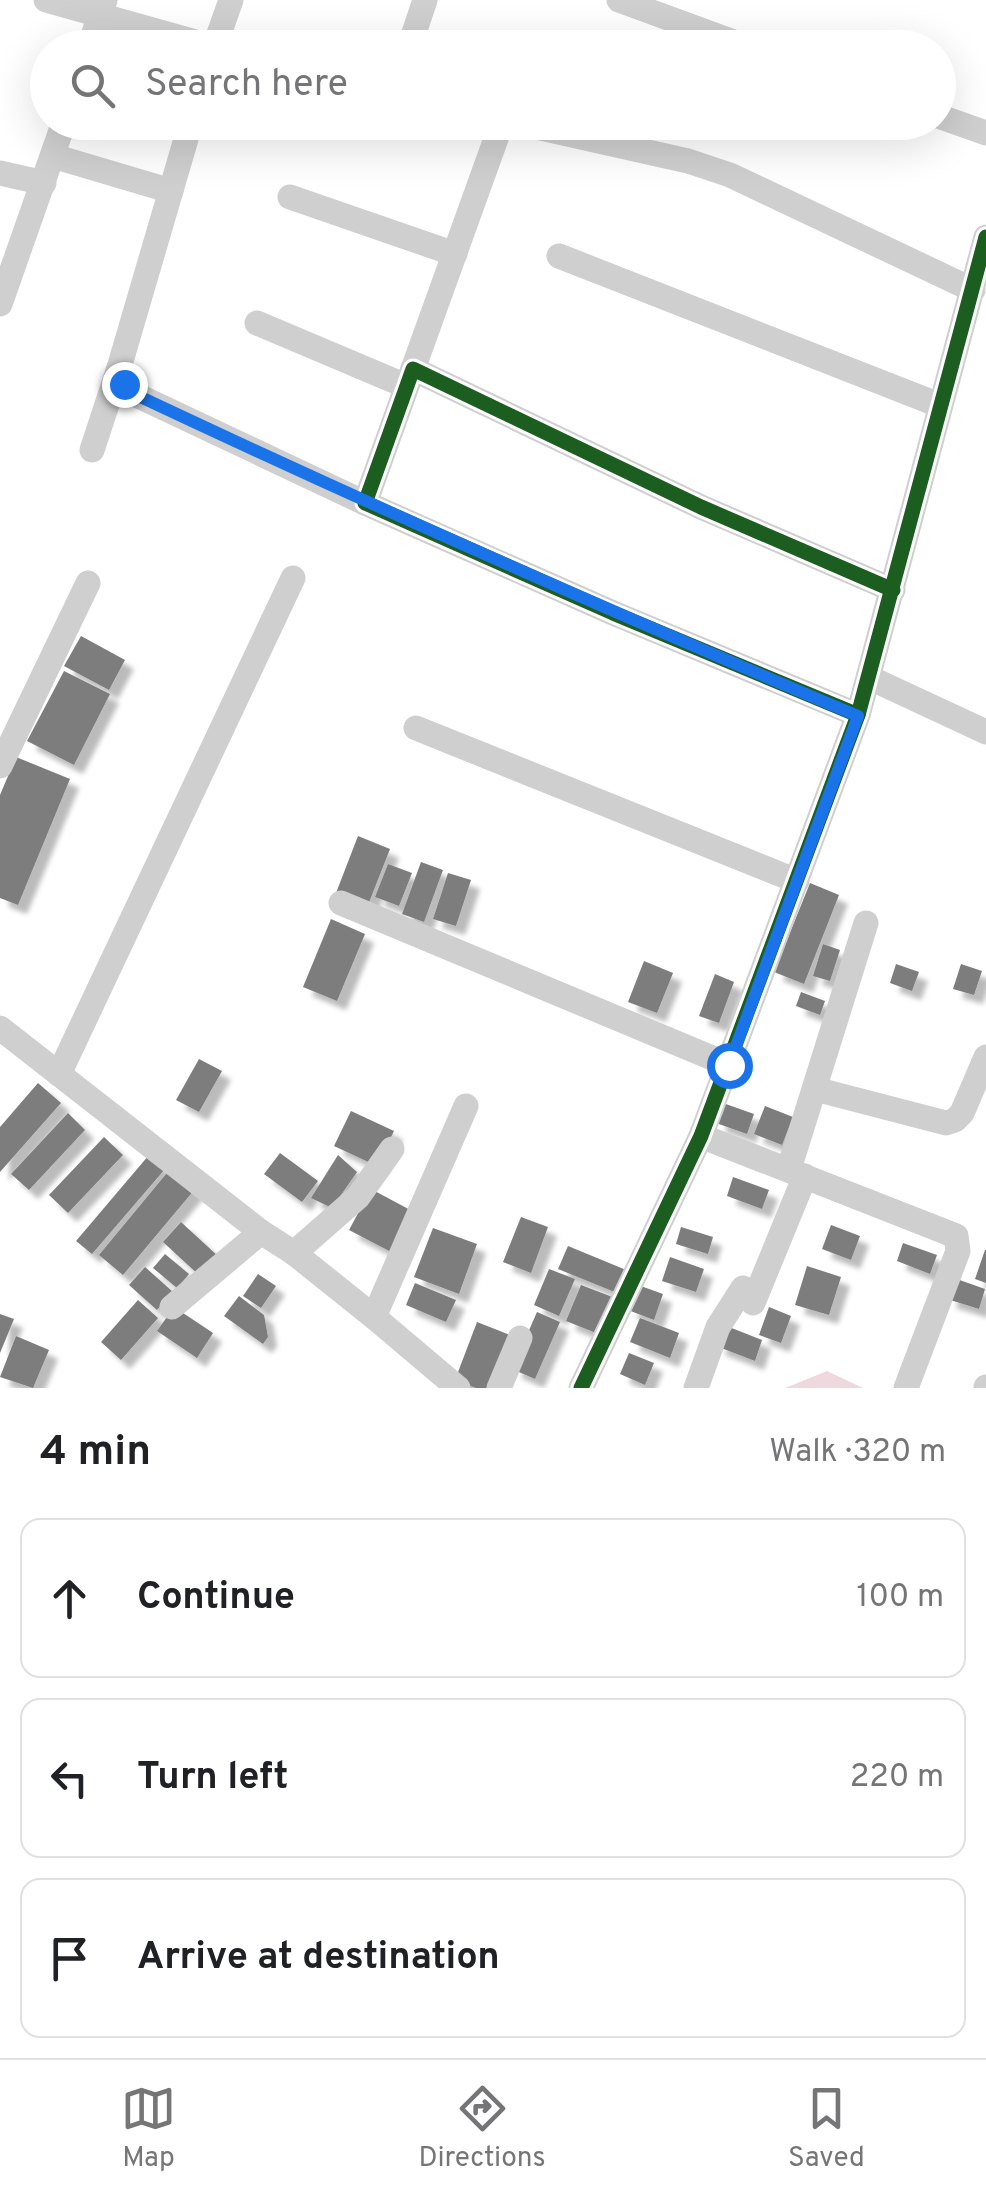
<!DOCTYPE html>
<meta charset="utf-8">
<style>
body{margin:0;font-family:Overpass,sans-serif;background:#f2f2f2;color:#202124}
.stop{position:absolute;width:30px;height:30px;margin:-22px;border:8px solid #1a73e8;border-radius:50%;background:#fff}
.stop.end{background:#1a73e8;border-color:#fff;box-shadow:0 2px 10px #0008}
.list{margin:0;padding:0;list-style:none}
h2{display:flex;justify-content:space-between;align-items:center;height:130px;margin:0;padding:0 40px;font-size:42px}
h2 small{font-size:32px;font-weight:400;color:#757577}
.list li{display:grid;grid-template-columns:65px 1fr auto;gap:30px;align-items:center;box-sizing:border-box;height:160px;margin:0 20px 20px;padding:0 20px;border:2px solid #e0e0e0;border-radius:20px}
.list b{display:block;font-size:38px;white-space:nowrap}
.list em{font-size:32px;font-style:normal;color:#757577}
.icon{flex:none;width:55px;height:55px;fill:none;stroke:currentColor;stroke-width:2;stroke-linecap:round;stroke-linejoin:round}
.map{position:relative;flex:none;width:986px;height:1388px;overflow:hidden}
.search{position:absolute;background:#fff;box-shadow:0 10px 40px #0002;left:30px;right:30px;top:30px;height:110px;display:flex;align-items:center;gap:25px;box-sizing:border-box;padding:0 35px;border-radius:55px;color:#757577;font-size:38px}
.sheet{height:670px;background:#fff}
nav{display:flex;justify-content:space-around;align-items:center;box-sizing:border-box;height:140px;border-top:2px solid #e0e0e0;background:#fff;font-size:28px;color:#757577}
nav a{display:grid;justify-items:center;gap:5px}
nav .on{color:#767676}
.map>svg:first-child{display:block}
</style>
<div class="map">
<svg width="986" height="1388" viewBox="0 0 986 1388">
<defs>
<filter id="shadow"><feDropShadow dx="9" dy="9" stdDeviation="2.5" flood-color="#0004"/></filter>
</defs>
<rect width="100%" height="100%" fill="#fff"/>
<polygon fill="#f0d8df" points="827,1371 863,1388 785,1388"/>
<g fill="#7d7d7d" filter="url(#shadow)">
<polygon points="81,636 125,660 109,690 64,666"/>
<polygon points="64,671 110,694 74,765 27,741"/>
<polygon points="16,757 70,779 18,905 0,898 0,795"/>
<polygon points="358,836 390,849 368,905 336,893"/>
<polygon points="421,862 443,870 424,922 402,914"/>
<polygon points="388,864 412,873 399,906 375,897"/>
<polygon points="448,873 471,880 456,926 433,919"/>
<polygon points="810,883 839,895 804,984 774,972"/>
<polygon points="331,919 365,934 337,1001 303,987"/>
<polygon points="823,944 840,950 830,981 813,976"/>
<polygon points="644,961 673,973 657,1013 628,1002"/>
<polygon points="896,964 919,972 912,991 890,983"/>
<polygon points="961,964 982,971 974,995 953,989"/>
<polygon points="715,974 734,982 719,1023 699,1016"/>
<polygon points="801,992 825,1001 820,1015 796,1006"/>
<polygon points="199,1059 222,1071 199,1112 176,1100"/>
<polygon points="38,1083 61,1103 0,1172 0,1127"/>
<polygon points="723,1103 754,1114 747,1134 716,1123"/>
<polygon points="765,1106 793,1117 782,1145 754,1134"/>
<polygon points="351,1111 394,1131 377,1166 334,1146"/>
<polygon points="68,1113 85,1130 29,1190 11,1174"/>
<polygon points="104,1137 123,1155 68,1213 49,1195"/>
<polygon points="280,1153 318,1181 302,1202 264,1174"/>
<polygon points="149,1155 165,1169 92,1254 76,1241"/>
<polygon points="338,1155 357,1172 332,1208 311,1198"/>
<polygon points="171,1168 195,1189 123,1275 99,1255"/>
<polygon points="733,1177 769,1190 762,1209 727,1196"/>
<polygon points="371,1189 414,1212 393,1253 349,1230"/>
<polygon points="521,1217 548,1227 531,1273 503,1262"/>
<polygon points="181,1222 219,1257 201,1277 163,1242"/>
<polygon points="831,1225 860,1236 851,1260 822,1249"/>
<polygon points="681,1227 713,1237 708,1254 676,1244"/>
<polygon points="433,1228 477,1244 459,1294 414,1277"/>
<polygon points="903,1243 937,1255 930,1274 897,1261"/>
<polygon points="568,1246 631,1272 622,1295 558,1269"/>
<polygon points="985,1250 986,1250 986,1283 975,1279"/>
<polygon points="165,1254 189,1274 177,1288 153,1268"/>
<polygon points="670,1257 704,1269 696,1292 662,1281"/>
<polygon points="807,1266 841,1277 829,1315 795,1305"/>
<polygon points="145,1267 173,1292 157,1310 129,1285"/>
<polygon points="549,1269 575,1279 559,1316 534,1305"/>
<polygon points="258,1274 276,1286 261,1308 243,1296"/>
<polygon points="954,1278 985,1289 979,1309 947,1299"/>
<polygon points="415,1283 456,1300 446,1322 406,1305"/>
<polygon points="581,1285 615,1298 601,1335 566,1321"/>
<polygon points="638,1285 663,1294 654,1320 628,1310"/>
<polygon points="239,1296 264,1315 268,1337 263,1344 224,1316"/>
<polygon points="138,1300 158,1318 121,1360 101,1342"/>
<polygon points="174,1307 213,1333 197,1358 157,1331"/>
<polygon points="769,1307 791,1316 781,1343 759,1335"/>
<polygon points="537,1312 560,1322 535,1379 512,1369"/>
<polygon points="0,1314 14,1319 0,1353"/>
<polygon points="640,1318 679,1333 670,1358 630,1342"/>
<polygon points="477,1322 510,1335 490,1388 476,1388 455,1380"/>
<polygon points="724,1325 762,1340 755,1361 716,1346"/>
<polygon points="16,1336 49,1350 33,1388 0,1377"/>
<polygon points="629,1353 654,1363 645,1385 620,1374"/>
</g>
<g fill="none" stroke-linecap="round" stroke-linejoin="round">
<g stroke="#cfcfcf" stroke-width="25">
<polyline points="46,0 217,48"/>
<polyline points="619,0 750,48"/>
<polyline points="89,48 105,0"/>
<polyline points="214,48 231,0"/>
<polyline points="409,48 425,0"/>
<polyline points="938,116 986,133"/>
<polyline points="191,122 119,368 124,384 132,393 365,503"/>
<polyline points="514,122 688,161 730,175 973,290"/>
<polyline points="53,156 171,191"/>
<polyline points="0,173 44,183"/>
<polyline points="290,197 455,254"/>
<polyline points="559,256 939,405"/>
<polyline points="0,304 64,122"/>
<polyline points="257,323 406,386"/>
<polyline points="413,369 502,122"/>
<polyline points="92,450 119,368"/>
<polyline points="870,678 986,732"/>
<polyline points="858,715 613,613 365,503 413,369 701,507 893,590"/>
<polyline points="416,728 797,881"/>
<polyline points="0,766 88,583"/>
<polyline points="341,903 729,1065"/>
<polyline points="0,1028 261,1232 294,1253 374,1317 458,1388"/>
<polyline points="59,1074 293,578"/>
<polyline points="815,1089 946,1123 955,1120 962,1113 986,1057"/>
<polyline points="701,1136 956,1236 958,1251 906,1388"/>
<polyline points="789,1169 866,923"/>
<polyline points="294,1253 358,1197 392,1149"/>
<polyline points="753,1303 805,1176"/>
<polyline points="172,1307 261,1232"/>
<polyline points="374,1317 466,1106"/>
<polyline points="499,1388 520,1338"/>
<polyline points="581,1388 701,1136 858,715 986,237"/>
<polyline points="696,1388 718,1327 743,1288"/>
<polyline points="986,1388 986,1387"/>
</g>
<defs>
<g id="cycleway">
<polyline points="858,715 613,613 365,503 413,369 701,507 893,590"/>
<polyline points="581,1388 701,1136 858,715 986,237"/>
</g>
</defs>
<use href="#cycleway" stroke="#fff" stroke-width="21"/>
<use href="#cycleway" stroke="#1b5e20" stroke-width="15"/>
</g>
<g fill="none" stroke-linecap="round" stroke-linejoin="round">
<path stroke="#1a73e8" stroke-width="12" d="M124,384l8,9c240,113 482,220 726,323l-129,349"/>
</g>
</svg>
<div class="stop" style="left:729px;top:1065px"></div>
<div class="stop end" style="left:124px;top:384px"></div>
<div class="search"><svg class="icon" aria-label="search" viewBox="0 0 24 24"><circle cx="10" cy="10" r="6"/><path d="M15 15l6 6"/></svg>Search here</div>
</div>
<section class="sheet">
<h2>4 min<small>Walk · 320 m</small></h2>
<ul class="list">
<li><svg class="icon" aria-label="ahead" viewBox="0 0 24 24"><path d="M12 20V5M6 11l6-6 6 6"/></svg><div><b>Continue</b></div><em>100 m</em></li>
<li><svg class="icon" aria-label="left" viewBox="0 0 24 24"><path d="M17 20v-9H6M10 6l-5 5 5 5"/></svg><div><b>Turn left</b></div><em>220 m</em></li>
<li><svg class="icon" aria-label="arrive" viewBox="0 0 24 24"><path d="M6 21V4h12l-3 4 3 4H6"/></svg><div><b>Arrive at destination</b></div></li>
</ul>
</section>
<nav>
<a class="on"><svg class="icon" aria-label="map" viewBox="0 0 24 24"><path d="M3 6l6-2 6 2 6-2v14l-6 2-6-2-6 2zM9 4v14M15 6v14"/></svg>Map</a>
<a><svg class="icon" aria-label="directions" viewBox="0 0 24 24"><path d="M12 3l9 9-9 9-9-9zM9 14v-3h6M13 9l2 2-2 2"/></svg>Directions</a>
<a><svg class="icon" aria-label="saved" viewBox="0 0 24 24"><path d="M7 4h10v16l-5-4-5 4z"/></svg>Saved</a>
</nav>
